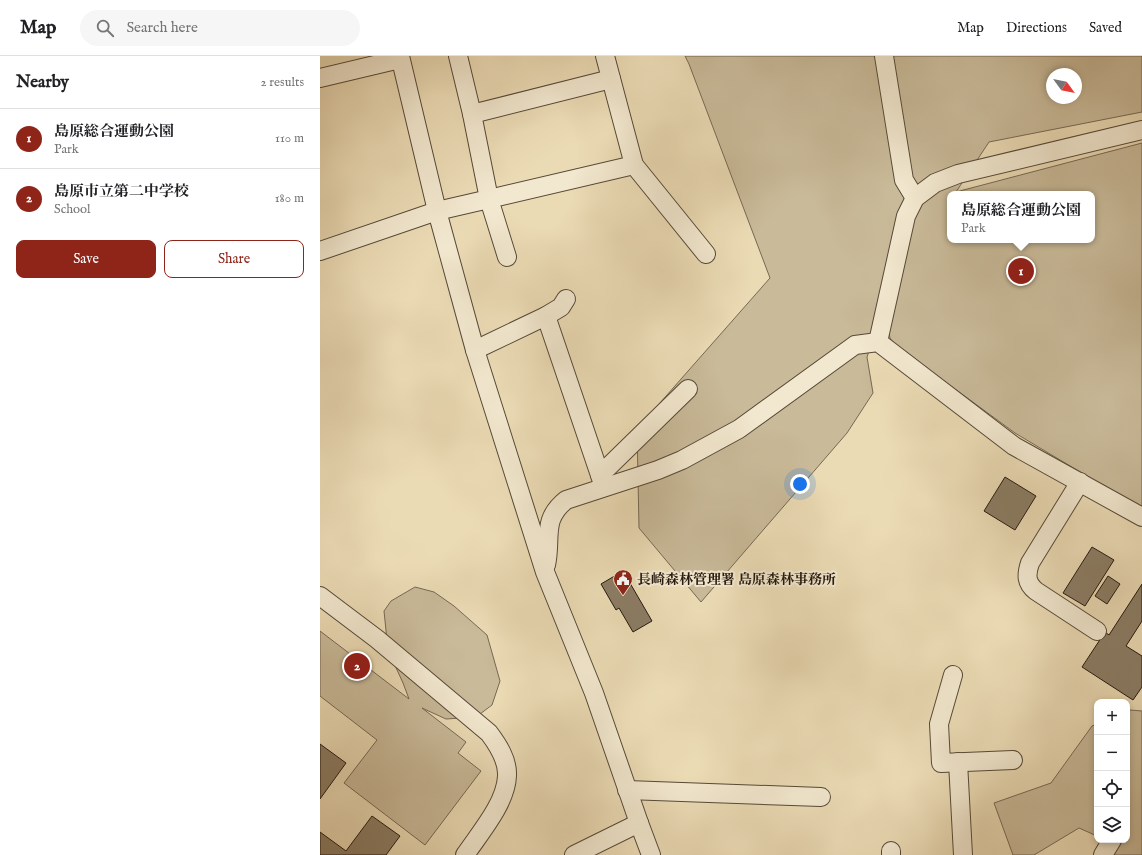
<!DOCTYPE html>
<meta charset="utf-8">
<style>
body{margin:0;font-family:"IM FELL English","Noto Serif JP",serif;background:#f6f6f6;color:#202124}
.controls{position:absolute;right:12px;bottom:12px;display:grid;overflow:hidden;border-radius:8px;box-shadow:0 2px 6px #0003}
.controls button{width:36px;height:36px;display:grid;place-items:center;padding:0;border:0;border-bottom:1px solid #e0e0e0;background:#fff;color:#202124;font:20px sans-serif}
.compass{position:absolute;left:726px;top:12px;width:36px;height:36px;border-radius:50%;background:#fff;box-shadow:0 2px 6px #0003;rotate:123deg}
.you{position:absolute;left:480px;top:428px;width:14px;height:14px;margin:-10px;border:3px solid #fff;border-radius:50%;background:#1a73e8;box-shadow:0 0 0 6px #1a73e833}
.badge{display:grid;place-items:center;width:26px;height:26px;border-radius:50%;background:#8f2418;color:#fff;font-size:13px;font-weight:700}
.pin{position:absolute;translate:-50% -50%;border:2px solid #fff;box-shadow:0 1px 4px #0006}
.popup{position:absolute;left:627px;top:135px;width:148px;height:52px;box-sizing:border-box;display:grid;place-content:center;border-radius:8px;background:#fff;filter:drop-shadow(0 1px 3px #0005);font-size:13px;white-space:nowrap;color:#757577}
.popup b{font-size:15px;color:#202124}
.popup::after{content:'';position:absolute;left:50%;top:100%;margin-left:-8px;border:8px solid transparent;border-top-color:#fff}
.list{margin:0;padding:0;list-style:none}
h2{display:flex;justify-content:space-between;align-items:center;height:52px;margin:0;padding:0 16px;font-size:17px}
h2 small{font-size:13px;font-weight:400;color:#757577}
.list li{display:grid;grid-template-columns:26px 1fr auto;gap:12px;align-items:center;box-sizing:border-box;height:60px;padding:0 16px;border-top:1px solid #e0e0e0}
.list b{display:block;font-size:15px;white-space:nowrap}
.list p{margin:0;font-size:13px;white-space:nowrap;color:#757577}
.list em{font-size:13px;font-style:normal;color:#757577}
.actions{display:flex;gap:8px;padding:12px 16px}
.actions a{flex:1;padding:9px 0;border:1px solid #8f2418;border-radius:8px;text-align:center;font-size:14px;color:#8f2418}
.actions .main{background:#8f2418;color:#fff}
.icon{flex:none;width:22px;height:22px;fill:none;stroke:currentColor;stroke-width:2;stroke-linecap:round;stroke-linejoin:round}
.map{position:relative;flex:none;width:822px;height:799px;overflow:hidden}
header{display:flex;align-items:center;gap:24px;box-sizing:border-box;height:56px;padding:0 20px;background:#fff;border-bottom:1px solid #e0e0e0}
header strong{font-size:19px}
nav{display:flex;gap:22px;margin-inline-start:auto;font-size:14px}
.search{width:280px;height:36px;background:#f6f6f6;display:flex;align-items:center;gap:10px;box-sizing:border-box;padding:0 14px;border-radius:22px;color:#757577;font-size:15px}
main{display:flex}
aside{flex:1;background:#fff}
.map>svg:first-child{display:block}
</style>
<header>
<strong>Map</strong>
<div class="search"><svg class="icon" aria-label="search" viewBox="0 0 24 24"><circle cx="10" cy="10" r="6"/><path d="M15 15l6 6"/></svg>Search here</div>
<nav><a>Map</a><a>Directions</a><a>Saved</a></nav>
</header>
<main>
<aside>
<h2>Nearby<small>2 results</small></h2>
<ul class="list">
<li><span class="badge">1</span><div><b>島原総合運動公園</b><p>Park</p></div><em>110 m</em></li>
<li><span class="badge">2</span><div><b>島原市立第二中学校</b><p>School</p></div><em>180 m</em></li>
</ul>
<div class="actions"><a class="main">Save</a><a>Share</a></div>
</aside>
<div class="map">
<svg width="822" height="799" viewBox="0 0 822 799">
<rect width="100%" height="100%" fill="#ebdbb5"/>
<filter id="stains"><feTurbulence type="fractalNoise" baseFrequency=".005" numOctaves="4"/><feColorMatrix values="0 0 0 0 .2 0 0 0 0 .09 0 0 0 0 .02 0 0 0 .5 -.17"/></filter>
<radialGradient id="worn" r=".72"><stop offset=".6" stop-color="#630" stop-opacity="0"/><stop offset="1" stop-color="#630" stop-opacity=".3"/></radialGradient>
<g fill="#c9ba99" stroke="#766954" fill-rule="evenodd">
<path d="M365,0h457v56l-153,30 -33,50 186,-49v366l-127,-76 -120,-88 -5,-7 -2,-10v-31l-21,60 6,36 -26,40 -146,169 -62,-74 -2,-99 133,-151 -81,-214zM732,18h24v24h-24zM630,138h142v46h-142z"/>
<polygon points="95,531 114,536 134,550 167,579 180,625 172,649 156,661 126,663 102,652 146,686 138,697 161,715 105,789 24,727 57,684 0,640 0,575 89,643 83,627 68,594 64,555 71,545"/>
<polygon points="810,654 822,655 822,799 786,799 785,784 807,784 807,655"/>
<polygon points="777,668 777,780 759,772 714,799 693,799 674,747 731,727 772,670"/>
</g>
<g fill="#8b7d65" stroke="#24180e">
<polygon points="685,421 716,440 695,474 664,455"/>
<polygon points="772,491 794,504 765,550 743,537"/>
<polygon points="303,515 332,565 313,576 299,552 296,554 281,528"/>
<polygon points="788,520 800,528 787,548 775,540"/>
<polygon points="822,528 822,565 806,590 822,600 822,631 813,644 762,611 785,576 789,579"/>
<polygon points="0,688 26,707 0,743"/>
<polygon points="52,760 80,780 66,799 0,799 0,776 26,795"/>
</g>
<g fill="none" stroke-linecap="round" stroke-linejoin="round">
<defs>
<g id="minor">
<polyline points="80,0 117,155 155,294 225,516 274,637 319,767 331,799"/>
<polyline points="285,0 314,109 386,198"/>
<polyline points="564,0 584,124 595,142"/>
<polyline points="0,22 80,3"/>
<polyline points="152,58 291,23"/>
<polyline points="0,195 117,155 169,143 152,58 138,0"/>
<polyline points="187,201 169,143 314,109"/>
<polyline points="226,260 241,251 246,243"/>
<polyline points="558,286 586,160 595,142 615,127 638,118 822,74"/>
<polyline points="155,294 226,260 284,431"/>
<polyline points="280,419 368,333"/>
<path d="M760,426l-50,81c-4,12 -4,20 6,28l61,40"/>
<path d="M226,509c6,-27 -5,-45 20,-65l92,-30 24,-10 57,-31 116,-84 23,-3 136,104 128,71"/>
<path d="M0,540l57,43 112,94c9,12 19,27 18,43 -1,27 -27,57 -42,79"/>
<polyline points="633,619 619,668 621,707 693,704"/>
<polyline points="638,706 643,799"/>
<polyline points="307,734 501,741"/>
<polyline points="571,795 571,799"/>
<polyline points="254,799 319,767"/>
<polyline points="783,799 792,784"/>
</g>
</defs>
<use href="#minor" stroke="#564938" stroke-width="20"/>
<use href="#minor" stroke="#f2e8cf" stroke-width="18"/>
</g>
<defs>
<symbol id="civic-pin" viewBox="-11 -11 22 30"><path d="M0 17L-7.5 6A9.5 9.5 0 1 1 7.5 6Z" fill="#8f2418" stroke="#f2e8cf"/><path d="M-.6-6.5H3V-4.5H.6V-3L4-1V1h2V6H-6V1h2V-1L-.6-3ZM-1.2 2.5V6h2.4V2.5Z" fill="#fff"/></symbol>
</defs>
<g fill-rule="evenodd">
<use href="#civic-pin" x="292" y="512" width="22" height="30"/>
</g>
<g text-anchor="middle" stroke-width="4" stroke-linejoin="round" paint-order="stroke">
<g font-size="14" font-weight="bold" fill="#24180e" stroke="#f2e8cf" text-anchor="start">
<text x="317" y="528">長崎森林管理署 島原森林事務所</text>
</g>
</g>
<rect width="100%" height="100%" filter="url(#stains)"/>
<rect width="100%" height="100%" fill="url(#worn)"/>
</svg>
<div class="controls">
<button>+</button>
<button>−</button>
<button><svg class="icon" aria-label="locate" viewBox="0 0 24 24"><circle cx="12" cy="12" r="6"/><path d="M12 2v4M12 18v4M2 12h4M18 12h4"/></svg></button>
<button><svg class="icon" aria-label="layers" viewBox="0 0 24 24"><path d="M12 4l9 5-9 5-9-5zM3 14l9 5 9-5"/></svg></button>
</div>
<svg class="compass" viewBox="-18 -18 36 36"><path d="M0-13l5 13h-10z" fill="#e53935"/><path d="M0 13l5-13h-10z" fill="#757577"/></svg>
<div class="you"></div>
<div class="pin badge" style="left:701px;top:215px">1</div>
<div class="popup"><b>島原総合運動公園</b>Park</div>
<div class="pin badge" style="left:37px;top:610px">2</div>
</div>
</main>
